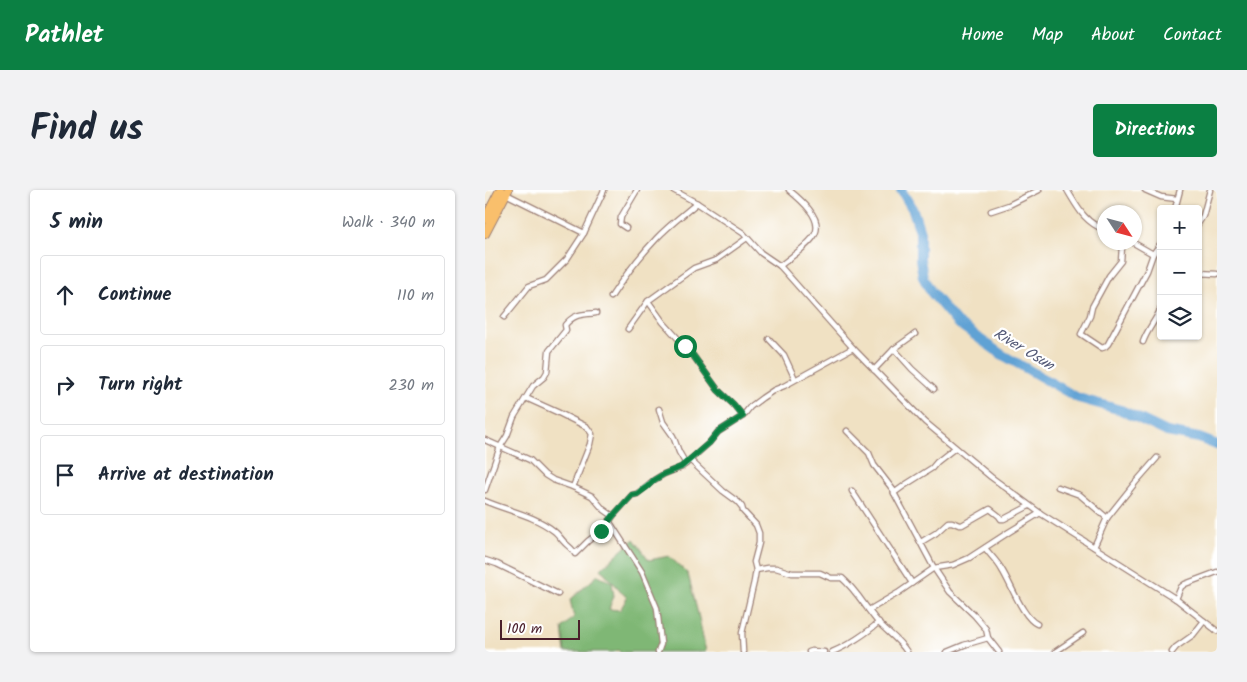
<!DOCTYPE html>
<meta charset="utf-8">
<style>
body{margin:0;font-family:Kalam,sans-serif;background:#f2f2f3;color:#1f2937}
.controls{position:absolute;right:15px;top:15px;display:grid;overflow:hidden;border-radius:5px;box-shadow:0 1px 4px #0004}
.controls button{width:45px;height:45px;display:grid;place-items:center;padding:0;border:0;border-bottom:1px solid #e0e1e3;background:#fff;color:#1f2937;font:25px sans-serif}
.compass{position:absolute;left:612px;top:15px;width:45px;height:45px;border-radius:50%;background:#fff;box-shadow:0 1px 4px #0004;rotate:126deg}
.scale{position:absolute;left:15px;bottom:12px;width:80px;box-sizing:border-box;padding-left:5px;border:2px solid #4a1f2b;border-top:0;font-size:14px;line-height:18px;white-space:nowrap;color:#4a1f2b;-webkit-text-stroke:4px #fff;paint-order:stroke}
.stop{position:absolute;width:15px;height:15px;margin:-11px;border:4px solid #0b8043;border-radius:50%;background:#fff}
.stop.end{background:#0b8043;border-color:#fff;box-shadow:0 1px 5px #0008}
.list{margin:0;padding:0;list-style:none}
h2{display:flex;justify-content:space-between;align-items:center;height:65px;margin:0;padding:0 20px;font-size:21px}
h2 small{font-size:16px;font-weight:400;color:#747a83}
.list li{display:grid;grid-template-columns:32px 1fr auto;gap:15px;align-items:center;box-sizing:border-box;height:80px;margin:0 10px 10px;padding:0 10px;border:1px solid #e0e1e3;border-radius:5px}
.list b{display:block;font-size:19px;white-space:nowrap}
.list em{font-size:16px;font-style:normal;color:#747a83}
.icon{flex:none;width:28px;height:28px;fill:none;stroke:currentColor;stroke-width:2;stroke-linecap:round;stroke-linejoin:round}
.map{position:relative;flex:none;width:732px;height:462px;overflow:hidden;border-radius:5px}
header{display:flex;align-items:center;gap:30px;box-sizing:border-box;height:70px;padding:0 25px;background:#0b8043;color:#fff}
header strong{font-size:24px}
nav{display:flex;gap:28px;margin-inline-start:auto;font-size:18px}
.intro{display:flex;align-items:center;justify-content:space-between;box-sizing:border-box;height:120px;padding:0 30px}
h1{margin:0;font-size:35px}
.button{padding:12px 22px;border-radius:5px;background:#0b8043;color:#fff;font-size:18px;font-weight:700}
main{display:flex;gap:30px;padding:0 30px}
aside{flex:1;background:#fff;border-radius:5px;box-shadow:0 1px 4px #0004}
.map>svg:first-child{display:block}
</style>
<header>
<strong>Pathlet</strong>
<nav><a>Home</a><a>Map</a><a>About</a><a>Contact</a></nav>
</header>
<div class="intro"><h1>Find us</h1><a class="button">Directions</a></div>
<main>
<aside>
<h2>5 min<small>Walk · 340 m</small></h2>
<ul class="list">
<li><svg class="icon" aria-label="ahead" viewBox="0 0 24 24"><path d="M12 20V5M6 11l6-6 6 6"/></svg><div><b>Continue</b></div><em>110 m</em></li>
<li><svg class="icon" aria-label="right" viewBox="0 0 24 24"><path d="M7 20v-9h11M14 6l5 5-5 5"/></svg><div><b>Turn right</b></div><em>230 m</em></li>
<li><svg class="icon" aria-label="arrive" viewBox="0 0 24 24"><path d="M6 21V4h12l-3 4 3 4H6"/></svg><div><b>Arrive at destination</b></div></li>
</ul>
</aside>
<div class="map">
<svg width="732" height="462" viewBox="0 0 732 462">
<rect width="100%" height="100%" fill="#fff"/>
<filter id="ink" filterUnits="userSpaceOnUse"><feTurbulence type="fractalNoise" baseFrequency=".02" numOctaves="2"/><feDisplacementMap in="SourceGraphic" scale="10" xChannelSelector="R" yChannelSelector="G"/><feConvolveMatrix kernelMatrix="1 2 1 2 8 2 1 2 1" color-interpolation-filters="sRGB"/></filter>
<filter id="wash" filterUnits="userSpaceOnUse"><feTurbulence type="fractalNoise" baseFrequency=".0096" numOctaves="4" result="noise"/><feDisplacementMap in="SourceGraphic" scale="20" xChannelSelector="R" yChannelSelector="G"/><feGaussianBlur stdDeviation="1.12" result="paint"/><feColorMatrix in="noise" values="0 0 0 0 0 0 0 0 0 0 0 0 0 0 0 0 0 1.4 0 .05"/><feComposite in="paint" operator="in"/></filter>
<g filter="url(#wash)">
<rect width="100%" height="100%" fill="#f0e1c3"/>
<polygon fill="#7fb774" stroke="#646b50" points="149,349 164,370 184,366 203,384 214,428 221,462 135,462 133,460 129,462 80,462 77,438 89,427 85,410 113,385 127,392 129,406 124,419 135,420 142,408 116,379"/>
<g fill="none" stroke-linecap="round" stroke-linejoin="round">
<polyline stroke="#61a2d4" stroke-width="10" points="416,0 428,20 435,42 435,69 438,87 446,102 471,132 516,164 593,208 636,220 682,242 714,248 732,255"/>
</g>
</g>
<g filter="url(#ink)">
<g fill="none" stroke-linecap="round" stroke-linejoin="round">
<defs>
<g id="minor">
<polyline points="188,0 212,13 258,43 276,63 295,76 368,158 440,232 506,287 555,323 691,409 732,441"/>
<path d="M582,0c11,18 17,32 38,40"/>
<polyline points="660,0 676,7 692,9"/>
<polyline points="21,4 99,43"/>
<polyline points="690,19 695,0"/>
<polyline points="506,21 524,15 554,0"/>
<polyline points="713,34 718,26 725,0"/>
<polyline points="141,38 135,34 136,27 152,0"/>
<polyline points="639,52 637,57 636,71 624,86 607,117 605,126 596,144 617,158 620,157 623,154 662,81 668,64"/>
<polyline points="647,52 668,64 676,53"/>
<path d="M295,76c9,-8 30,-21 35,-32 8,-16 -15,-35 -26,-44"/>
<polyline points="713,83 732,84"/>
<path d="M126,107c13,-20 28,-40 45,-58 12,-13 27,-24 41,-36"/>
<polyline points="163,111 178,132 207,164 233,200 248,214 258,226"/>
<polyline points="19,127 44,96 61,90 82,69 99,43 119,0"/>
<polyline points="143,139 163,111 209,78 231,70 262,48"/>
<polyline points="284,149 299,165 310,189"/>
<path d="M658,152c4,-12 13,-22 18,-34"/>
<polyline points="409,159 427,179 449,199"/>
<polyline points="389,180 409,159 430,144"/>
<polyline points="41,208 72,222 102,237 107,244 105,254 88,297"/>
<polyline points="174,219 178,232 188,246 194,262 201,274"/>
<polyline points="362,241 384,263 389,275 409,301 409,303 449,378 465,402 490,426 501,439 503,448 514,462"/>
<polyline points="0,250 45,270 60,285 68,290 88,297 107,306 118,319 128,326"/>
<polyline points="205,270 238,301 253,312 257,317 258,321 271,335 274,343 274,353 269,372 271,380 269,392 257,443 258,462"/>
<polyline points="573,297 595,305 622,328"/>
<path d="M0,300l15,-43 7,-11 7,-19 19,-31 11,-9 3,-5 2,-21 17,-21 -1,-5c10,-12 17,-10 31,-12"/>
<polyline points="367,301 427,393"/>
<polyline points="409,303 420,295 447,278 452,272 470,258"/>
<path d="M0,311c23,10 49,14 69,30 4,3 7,8 11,12 4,4 8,6 10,11l13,-13 13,-10 7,-7 5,-8 19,-21 5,-1 17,-14 10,-6 18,-7 27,-24 9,-11 25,-16 7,-9 12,-9 12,-8 10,-4 69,-38"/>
<polyline points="124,331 157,382 172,418 176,454 173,462"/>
<polyline points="436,352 451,343 463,332 467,332 474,335 477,335 505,319 514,326 516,329 519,329 544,316"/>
<polyline points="609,357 622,328 650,293 672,268"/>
<path d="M500,358c6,8 13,14 17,22 9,14 21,48 35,54"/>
<polyline points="0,370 12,374 73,404"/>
<path d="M271,380l11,-2h9l16,5h28l11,5h11c15,13 23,29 35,43 10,11 22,18 30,31"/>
<polyline points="691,409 696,397 700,394 732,382"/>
<polyline points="384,420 413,403 449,378 468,375 484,368 524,342 555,323"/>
<polyline points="324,462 327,461 339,462"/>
<path d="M347,462c15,-6 35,-19 47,-30"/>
<polyline points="462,462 479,455 503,448"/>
<polyline points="570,462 598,443"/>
<polyline points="687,462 691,457 708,445 719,431"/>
</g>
<g id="trunk">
<polyline points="0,29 15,0"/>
<polyline points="0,44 23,0"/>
</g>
</defs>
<use href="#minor" stroke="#9d8077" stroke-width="7"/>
<use href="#trunk" stroke="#9d8077" stroke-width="10"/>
<use href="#minor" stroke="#fff" stroke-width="4.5"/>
<use href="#trunk" stroke="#f9bf6c" stroke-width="8"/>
</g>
</g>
<g fill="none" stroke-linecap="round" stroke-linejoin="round" filter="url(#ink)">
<polyline stroke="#0b8043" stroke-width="6" points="116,341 122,334 128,326 147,305 152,304 162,297 169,290 179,284 196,277 224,253 233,242 258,226 248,214 233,200 207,164 200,156"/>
</g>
<g text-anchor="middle" stroke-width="4.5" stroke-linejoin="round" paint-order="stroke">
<g font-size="15" font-style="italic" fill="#545a77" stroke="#fff">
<text transform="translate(539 159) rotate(31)" y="5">River Osun</text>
</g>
</g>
</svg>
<div class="controls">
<button>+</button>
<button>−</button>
<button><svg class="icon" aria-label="layers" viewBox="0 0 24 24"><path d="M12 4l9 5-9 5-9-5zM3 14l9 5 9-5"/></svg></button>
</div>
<svg class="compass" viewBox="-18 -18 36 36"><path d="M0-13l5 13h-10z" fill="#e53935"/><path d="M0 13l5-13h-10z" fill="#747a83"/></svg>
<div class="scale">100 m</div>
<div class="stop" style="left:200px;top:156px"></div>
<div class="stop end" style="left:116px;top:341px"></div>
</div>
</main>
